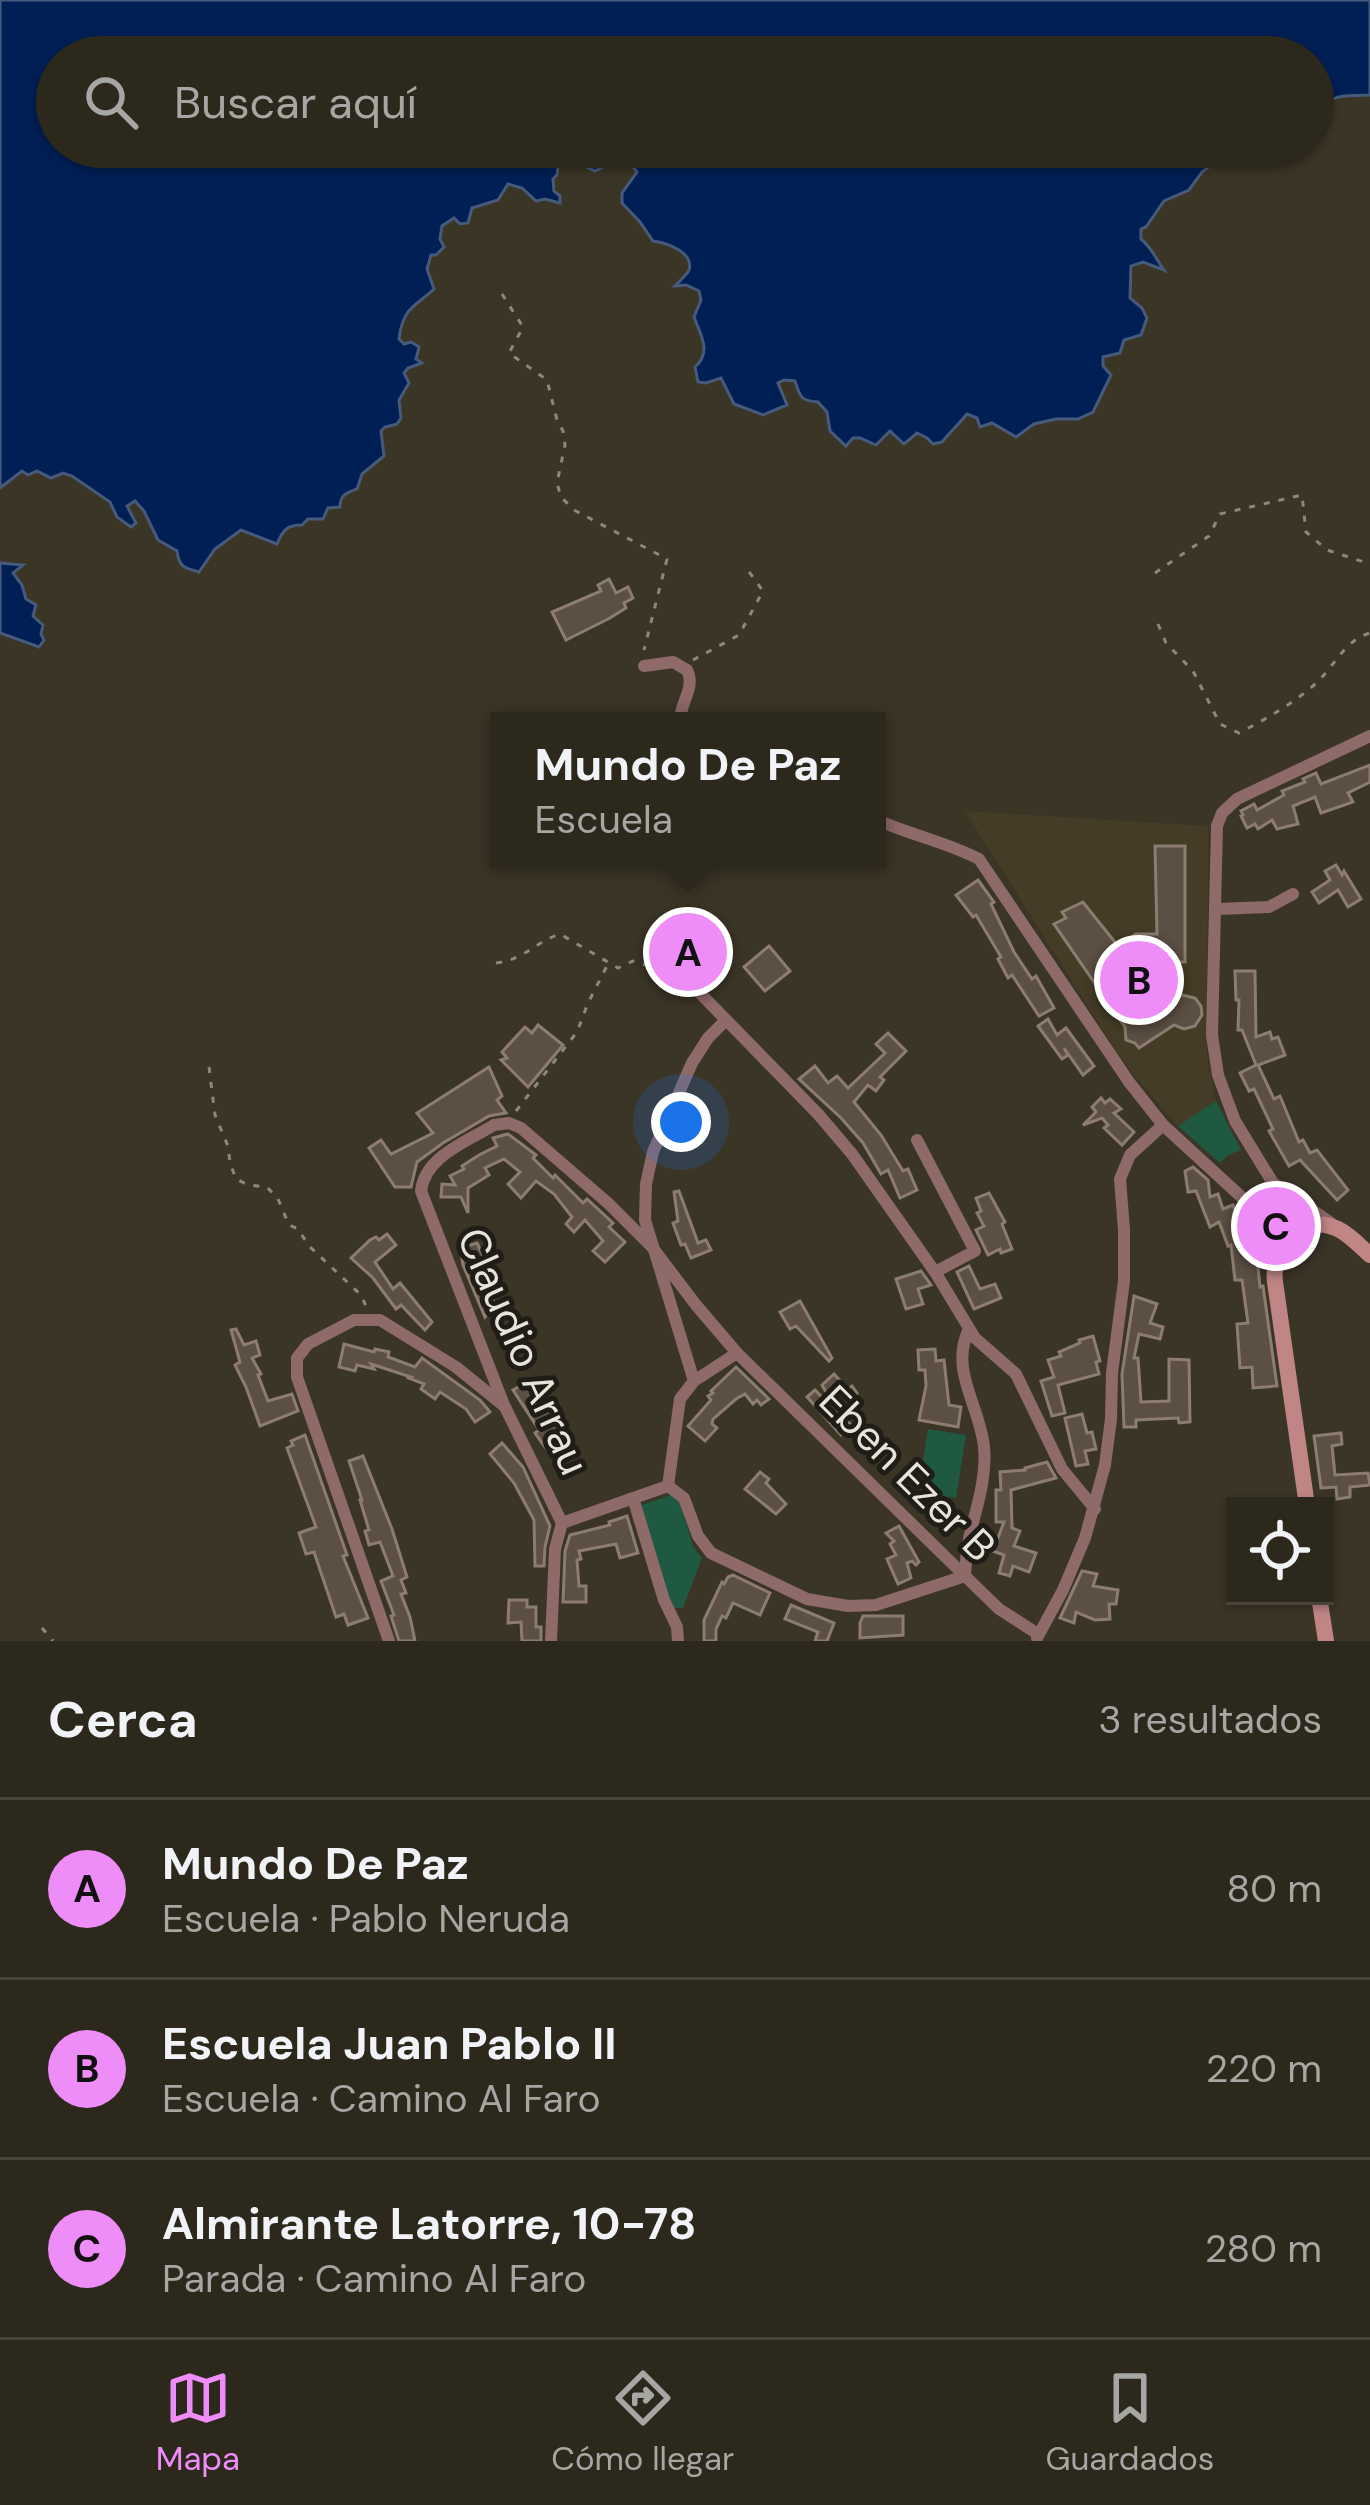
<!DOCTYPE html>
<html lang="es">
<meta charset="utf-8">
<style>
body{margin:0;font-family:"DM Sans",sans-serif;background:#343025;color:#f1f3f6}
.controls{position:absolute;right:36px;bottom:36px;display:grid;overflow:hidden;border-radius:0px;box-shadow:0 3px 9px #0004}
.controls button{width:108px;height:108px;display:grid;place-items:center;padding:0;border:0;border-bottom:3px solid #48443b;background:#2c281c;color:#f1f3f6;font:60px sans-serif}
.you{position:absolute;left:681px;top:1122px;width:42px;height:42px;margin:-30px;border:9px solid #fff;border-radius:50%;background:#1a73e8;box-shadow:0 0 0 18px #1a73e833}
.badge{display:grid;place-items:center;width:78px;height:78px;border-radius:50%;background:#ee8cf8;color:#111;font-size:39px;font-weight:700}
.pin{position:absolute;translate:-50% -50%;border:6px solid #fff;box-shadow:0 3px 12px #0006}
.popup{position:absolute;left:490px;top:712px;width:396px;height:156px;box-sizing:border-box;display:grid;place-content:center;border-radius:0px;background:#2c281c;filter:drop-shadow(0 3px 9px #0005);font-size:39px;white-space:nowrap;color:#a6a6a3}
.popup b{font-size:45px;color:#f1f3f6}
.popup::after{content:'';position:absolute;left:50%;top:100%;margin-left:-24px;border:24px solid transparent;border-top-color:#2c281c}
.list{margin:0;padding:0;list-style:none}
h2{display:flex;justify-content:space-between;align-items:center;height:156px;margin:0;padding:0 48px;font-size:51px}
h2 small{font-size:39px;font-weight:400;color:#a6a6a3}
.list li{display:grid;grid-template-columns:78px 1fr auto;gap:36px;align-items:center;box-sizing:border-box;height:180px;padding:0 48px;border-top:3px solid #48443b}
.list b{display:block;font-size:45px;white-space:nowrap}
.list p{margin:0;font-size:39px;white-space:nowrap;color:#a6a6a3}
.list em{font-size:39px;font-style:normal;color:#a6a6a3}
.icon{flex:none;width:66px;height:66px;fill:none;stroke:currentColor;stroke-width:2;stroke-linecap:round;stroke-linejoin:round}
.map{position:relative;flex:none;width:1370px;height:1641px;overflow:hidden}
.search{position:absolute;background:#2c281c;box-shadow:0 3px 9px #0004;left:36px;right:36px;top:36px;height:132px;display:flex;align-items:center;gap:30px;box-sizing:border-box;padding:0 42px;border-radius:66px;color:#a6a6a3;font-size:45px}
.sheet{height:696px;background:#2c281c}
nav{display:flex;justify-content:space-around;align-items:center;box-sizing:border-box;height:168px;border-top:3px solid #48443b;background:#2c281c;font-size:33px;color:#a6a6a3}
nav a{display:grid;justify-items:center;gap:6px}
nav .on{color:#ee8cf8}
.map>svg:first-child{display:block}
</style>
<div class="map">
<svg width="1370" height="1641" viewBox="0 0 1370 1641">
<rect width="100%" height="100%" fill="#3b3526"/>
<polygon fill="#443c26" points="965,811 1208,826 1207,1057 1216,1101 1241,1150 1228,1155 1220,1163 1178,1126 1135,1076 1120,1057"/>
<g fill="#1f5941">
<polygon points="1216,1101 1241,1150 1228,1155 1220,1163 1178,1126"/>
<polygon points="928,1429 966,1435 956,1498 918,1493"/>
<polygon points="671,1495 679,1499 693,1546 702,1558 683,1608 674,1608 662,1580 639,1506"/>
</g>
<g fill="#001f54" stroke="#465a7c" stroke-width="3">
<path d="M0,0h1370v95c-31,2 -30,-3 -57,17v-55h-1256v90h1185l-1,10 -13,-1 -17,9 -9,7 -13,18 -25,11 -18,26 -5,2v10c11,9 15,20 23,31l-21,-8 -12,4 -1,32 12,10 5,10 -6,17 -17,5 -4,13 -17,4v9l8,9 -18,37 -15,7h-22l-22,5 -18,13 -24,-14 -12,4 -3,-9 -10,-4c-8,10 -17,18 -25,28l-9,2 -6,-6 -10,-5 -13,11 -14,-13 -14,14 -16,-7h-7l-7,8 -16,-15 -3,-19 -9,-10c-17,-1 -18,-5 -23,-21l-11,-1 -6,3 9,22 -24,10 -29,-11 -13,-26 -15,5 -8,-1 -3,-15c17,-15 6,-31 -1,-50l7,-17 -2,-9 -13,-6 -11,1c2,-2 13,-13 14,-16 5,-18 -22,-27 -36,-29l-13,-19 -18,-19v-10l15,-21 -14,-19 -13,1 -5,12 -10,5 -30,-14 -7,10 -1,8 -4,4 1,12 6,5v7l-15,-4 -9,2 -14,-13 -14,-4 -10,16 -26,8 -4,15 -8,1 -6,-6 -12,8 -2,13 4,8 -8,8h-5l-4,14 7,20c-19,18 -31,18 -35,50l5,5 7,-2 8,5 -3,12 6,4 -14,5 -4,5 5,10 -10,17 2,18 -4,6 -12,3 -4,4 3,25 -22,18 -5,15c-11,4 -17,6 -17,18l-12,1 -5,11h-15l-6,6c-15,0 -19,5 -25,19l-36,-14 -26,19 -16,23c-15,-4 -20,-5 -22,-21l-19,-11 -14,-29 -9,-10 -8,5 9,17 -5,4 -14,-10 -7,-15 -38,-26 -9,-3 -12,5 -14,-7 -9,4 -6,-4 -22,17z"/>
<polygon points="0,563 23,565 13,573 22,585 26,599 36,605 33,616 43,625 41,634 44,640 39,647 0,633"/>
</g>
<g fill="#5c4f43" stroke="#8c7d70" stroke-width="3">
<polygon points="609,579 616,593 628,587 633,598 624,603 626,608 610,618 566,640 552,612 601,591 598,585"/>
<polygon points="1370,765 1370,782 1348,793 1353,802 1321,813 1315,797 1293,806 1298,824 1277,829 1272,820 1258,829 1255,824 1247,828 1241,816 1243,815 1241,811 1254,804 1257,810 1284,795 1282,791 1305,782 1303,779 1316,773 1321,784"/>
<polygon points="1155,846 1185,846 1185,962 1177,962 1178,994 1195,998 1201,1006 1202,1015 1195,1026 1184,1029 1174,1025 1139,1048 1135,1043 1126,1040 1125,1027 1105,998 1124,982 1139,1007 1158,994 1157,949 1142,950 1116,969 1119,973 1096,985 1054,924 1066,918 1062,912 1083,902 1118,946 1136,934 1157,934"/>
<polygon points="1336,865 1342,875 1344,871 1361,899 1348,907 1338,890 1319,903 1312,892 1330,880 1325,871"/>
<polygon points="978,880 994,902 991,904 1014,952 1032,979 1036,976 1054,1008 1039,1016 1012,975 1008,978 998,959 1001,957 976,915 973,917 956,895"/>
<polygon points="688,935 702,951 707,946 724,961 708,978 673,947"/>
<polygon points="769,946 790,971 765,991 744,967"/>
<polygon points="1235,971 1255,971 1256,1037 1270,1032 1272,1039 1278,1037 1285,1055 1258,1065 1274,1099 1280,1096 1299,1142 1303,1140 1310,1153 1317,1150 1348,1190 1337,1200 1300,1160 1289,1166 1269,1131 1273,1129 1254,1089 1249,1091 1240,1073 1256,1065 1242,1030 1238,1030 1239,1000 1236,1000"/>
<polygon points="1048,1019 1057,1035 1066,1028 1094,1066 1083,1075 1064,1048 1068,1055 1062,1059 1038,1026"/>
<polygon points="538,1025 563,1045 528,1087 501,1060 507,1058 502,1052 525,1027 532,1033"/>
<polygon points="888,1033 906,1051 880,1077 884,1080 876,1091 868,1085 854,1102 881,1135 903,1171 908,1169 917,1190 900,1198 888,1170 881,1174 863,1143 841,1118 799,1079 815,1066 828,1083 837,1076 848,1088 885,1053 876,1044"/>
<polygon points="489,1067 502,1096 497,1100 506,1113 489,1116 443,1143 417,1162 411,1187 395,1187 369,1148 381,1140 391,1154 433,1133 417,1113"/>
<polygon points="1101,1098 1105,1103 1110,1099 1121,1109 1114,1113 1134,1132 1122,1145 1104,1128 1108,1125 1102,1118 1083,1125 1096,1112 1092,1107"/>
<polygon points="508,1134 536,1155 533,1158 553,1178 555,1175 583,1203 587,1199 613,1223 609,1227 625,1242 605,1262 593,1251 603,1241 585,1220 574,1232 566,1224 572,1217 554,1194 536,1181 521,1198 508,1184 520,1172 504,1159 485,1168 489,1175 468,1188 468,1213 461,1197 441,1197 442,1184 455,1185 450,1176 464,1169 462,1166 479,1155 497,1146 493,1138"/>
<polygon points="1193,1167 1208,1180 1210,1197 1218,1194 1223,1209 1233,1205 1239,1219 1245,1217 1256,1248 1260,1287 1263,1286 1277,1386 1253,1388 1252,1367 1240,1368 1237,1324 1248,1323 1242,1280 1235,1280 1231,1245 1228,1246 1219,1222 1210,1227 1196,1191 1188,1192 1185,1171"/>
<polygon points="679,1191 698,1243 706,1240 711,1250 691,1258 685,1244 681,1245 673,1223 678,1221 674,1192"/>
<polygon points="989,1193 1005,1222 1002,1224 1012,1249 1001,1253 1000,1249 988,1255 976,1230 984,1226 977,1213 981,1211 976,1198"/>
<polygon points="387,1234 396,1245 375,1262 393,1289 400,1283 432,1322 425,1330 401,1305 396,1309 373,1278 351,1258 370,1240 376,1237 379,1240"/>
<polygon points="477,1243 490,1270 482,1273 495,1304 485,1317 463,1265 460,1248"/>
<polygon points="969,1266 980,1289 995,1284 1001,1298 974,1309 957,1272"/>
<polygon points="921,1271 931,1285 918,1289 923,1304 906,1309 896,1279"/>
<polygon points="1134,1296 1157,1304 1150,1323 1163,1327 1160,1339 1139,1334 1134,1358 1138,1358 1141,1402 1169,1401 1169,1359 1189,1360 1190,1422 1179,1423 1178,1418 1136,1420 1136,1427 1124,1427 1122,1374"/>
<polygon points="800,1301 832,1358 829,1361 796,1326 790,1329 780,1312"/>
<polygon points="236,1329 244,1345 256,1341 260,1355 252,1358 261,1374 258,1375 268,1401 292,1394 298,1411 260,1426 246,1387 235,1365 240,1362 231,1330"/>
<polygon points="1093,1336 1100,1361 1096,1362 1099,1374 1058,1385 1065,1413 1052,1416 1041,1381 1054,1377 1048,1360 1061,1356 1059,1352 1080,1343 1079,1340"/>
<polygon points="344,1344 374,1352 375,1349 389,1352 388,1357 415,1367 422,1358 480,1400 490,1412 475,1422 466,1409 440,1392 435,1399 421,1389 424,1384 409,1378 411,1377 371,1364 374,1369 357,1365 355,1371 339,1367"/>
<polygon points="935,1349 936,1361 944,1360 949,1405 961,1407 958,1427 919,1420 926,1386 925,1370 919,1370 918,1350"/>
<polygon points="736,1367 769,1399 761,1405 757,1400 753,1404 745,1394 736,1399 713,1419 712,1424 717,1428 705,1441 688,1426 711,1400 708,1396 713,1393 711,1391"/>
<polygon points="834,1374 848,1389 852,1386 857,1393 837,1410 852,1426 841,1435 807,1397 815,1390 828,1403 831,1401 822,1385"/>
<polygon points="528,1382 536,1396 541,1392 565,1433 545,1447 535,1433 539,1430 513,1390"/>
<polygon points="1082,1414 1087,1433 1092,1432 1096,1449 1085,1451 1088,1464 1076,1466 1065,1418"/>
<polygon points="1341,1433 1342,1444 1332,1446 1335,1475 1368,1473 1370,1485 1350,1487 1350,1497 1337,1499 1336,1487 1321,1488 1314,1436"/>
<polygon points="305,1435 347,1555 343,1556 368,1618 348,1625 344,1614 336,1617 314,1552 306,1554 299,1533 316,1527 287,1448 293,1445 291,1441"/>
<polygon points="502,1443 523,1467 550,1526 545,1547 544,1566 535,1566 534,1520 514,1483 490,1454"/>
<polygon points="363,1456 392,1529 407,1577 401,1580 406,1593 401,1594 410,1617 415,1641 399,1641 391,1616 394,1615 381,1581 393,1576 380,1542 369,1545 365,1531 369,1530 360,1500 362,1500 349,1461"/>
<polygon points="1047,1462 1056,1478 1011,1490 1012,1528 1020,1531 1014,1546 1036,1553 1029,1572 1013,1566 1010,1576 999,1573 1004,1555 993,1551 1004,1522 996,1522 996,1490 1001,1490 1000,1472 1025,1470 1025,1468"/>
<polygon points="760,1472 769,1479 766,1483 786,1504 776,1514 745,1489"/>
<polygon points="627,1516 638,1553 620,1558 616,1544 579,1551 581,1559 577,1560 579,1586 586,1586 586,1602 563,1602 565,1551 570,1535 610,1525 609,1522"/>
<polygon points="899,1526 919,1562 916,1565 912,1561 907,1563 911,1578 898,1584 887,1559 896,1555 890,1544 894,1541 886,1533"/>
<polygon points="1082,1571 1097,1574 1093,1586 1118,1590 1116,1604 1109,1604 1110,1619 1095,1620 1076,1612 1074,1623 1060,1618"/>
<polygon points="733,1575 770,1593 760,1615 733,1603 726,1618 722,1616 716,1629 716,1641 704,1641 704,1620 722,1582 724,1584 728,1577"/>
<polygon points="509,1600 527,1600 527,1607 536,1607 536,1627 541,1627 541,1641 522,1641 521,1622 508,1623"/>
<polygon points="791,1605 834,1623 827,1641 815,1641 818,1632 785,1619"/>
<polygon points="863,1616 903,1616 903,1635 860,1638 860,1623"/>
</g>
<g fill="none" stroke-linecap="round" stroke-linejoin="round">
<g stroke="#8d887b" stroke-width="3" stroke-dasharray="6 9" stroke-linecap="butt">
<polyline points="502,294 523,327 509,353 547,380 557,420 563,431 565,445 557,483 561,497 574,510 667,559 644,650"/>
<polyline points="1155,573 1209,536 1220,514 1302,495 1306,532 1327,550 1370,564"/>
<path d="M1158,624l8,19 27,28 27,53 19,9c27,-14 52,-28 75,-48 20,-17 30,-45 56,-52"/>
<polyline points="693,660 739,635 763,591 747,569"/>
<path d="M496,963c28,-3 39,-21 64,-29l58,34 15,-7 37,11 11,13"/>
<polyline points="209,1067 215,1115 228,1146 230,1163 236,1179 248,1185 267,1187 278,1199 289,1225 298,1229 309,1246 361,1295 366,1306"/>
<polyline points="516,1111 577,1032 588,1003 609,962"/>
<polyline points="42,1628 53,1641"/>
</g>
<g stroke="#8e6a69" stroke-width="12">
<path d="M644,666l29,-4 14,8c9,18 -7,32 -7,51"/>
<path d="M877,820c34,15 69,22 102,39l150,223 34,43 85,78 34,41"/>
<polyline points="1217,909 1269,907 1293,894"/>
<polyline points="694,987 818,1114 852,1154 935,1272 975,1338 1016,1374 1062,1469 1095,1509"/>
<polyline points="917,1140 975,1251 935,1272"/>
<polyline points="1331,1223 1273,1183 1235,1121 1218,1075 1212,1035 1217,826 1222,813 1237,799 1370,736"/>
<polyline points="694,1381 737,1353"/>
<path d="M668,1486l16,12 14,38 13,17 96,46 41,7 28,-1 89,-29c1,-12 1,-25 4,-37 7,-31 18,-60 15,-92 -4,-41 -35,-77 -15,-118"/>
<polyline points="668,1486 680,1399 694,1381 645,1220 646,1184 653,1152 692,1063 708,1038 726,1020"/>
<polyline points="633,1498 664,1600 677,1627 678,1641"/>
<polyline points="562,1523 668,1486"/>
<polyline points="1037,1638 1063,1590 1085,1538 1105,1465 1111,1419 1112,1373 1124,1281 1124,1230 1120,1179 1130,1155 1163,1125"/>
<polyline points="389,1641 297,1377 297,1358 308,1344 354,1320 380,1320 456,1367 503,1405"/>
<path d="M551,1641l4,-92 7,-26 -58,-118 -83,-214c4,-35 46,-49 73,-66l15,-2 12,5 88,76 43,43 44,58 41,48 228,223 34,33 39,25"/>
</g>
<g stroke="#bf8685" stroke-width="16">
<path d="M1307,1506l-32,-224c-4,-35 26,-70 63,-53 12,6 22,17 32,26"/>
<polyline points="1319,1596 1326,1641"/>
</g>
</g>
<g text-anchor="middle" stroke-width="10" stroke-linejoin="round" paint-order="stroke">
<g font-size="42" fill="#e8e4db" stroke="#201d16">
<text transform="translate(524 1351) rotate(66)" y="15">Claudio Arrau</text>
<text transform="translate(908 1473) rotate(45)" y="15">Eben Ezer B</text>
</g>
</g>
</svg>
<div class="controls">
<button><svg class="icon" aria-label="locate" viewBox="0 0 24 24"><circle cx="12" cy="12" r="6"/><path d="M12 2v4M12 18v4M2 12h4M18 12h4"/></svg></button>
</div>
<div class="you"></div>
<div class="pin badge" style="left:688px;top:952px">A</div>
<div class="popup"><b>Mundo De Paz</b>Escuela</div>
<div class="pin badge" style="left:1139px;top:980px">B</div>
<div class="pin badge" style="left:1276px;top:1226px">C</div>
<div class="search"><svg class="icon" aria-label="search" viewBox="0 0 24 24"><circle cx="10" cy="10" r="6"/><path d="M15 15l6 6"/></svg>Buscar aquí</div>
</div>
<section class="sheet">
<h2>Cerca<small>3 resultados</small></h2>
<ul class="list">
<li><span class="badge">A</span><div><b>Mundo De Paz</b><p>Escuela · Pablo Neruda</p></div><em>80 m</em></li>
<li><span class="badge">B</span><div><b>Escuela Juan Pablo II</b><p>Escuela · Camino Al Faro</p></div><em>220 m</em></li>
<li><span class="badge">C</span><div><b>Almirante Latorre, 10-78</b><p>Parada · Camino Al Faro</p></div><em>280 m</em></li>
</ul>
</section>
<nav>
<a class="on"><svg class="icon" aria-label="map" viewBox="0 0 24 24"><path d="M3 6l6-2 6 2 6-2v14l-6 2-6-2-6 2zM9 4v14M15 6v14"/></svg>Mapa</a>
<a><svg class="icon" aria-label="directions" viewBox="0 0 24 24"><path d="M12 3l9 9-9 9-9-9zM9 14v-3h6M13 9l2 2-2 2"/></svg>Cómo llegar</a>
<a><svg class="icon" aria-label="saved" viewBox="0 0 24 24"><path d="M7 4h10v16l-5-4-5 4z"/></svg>Guardados</a>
</nav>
